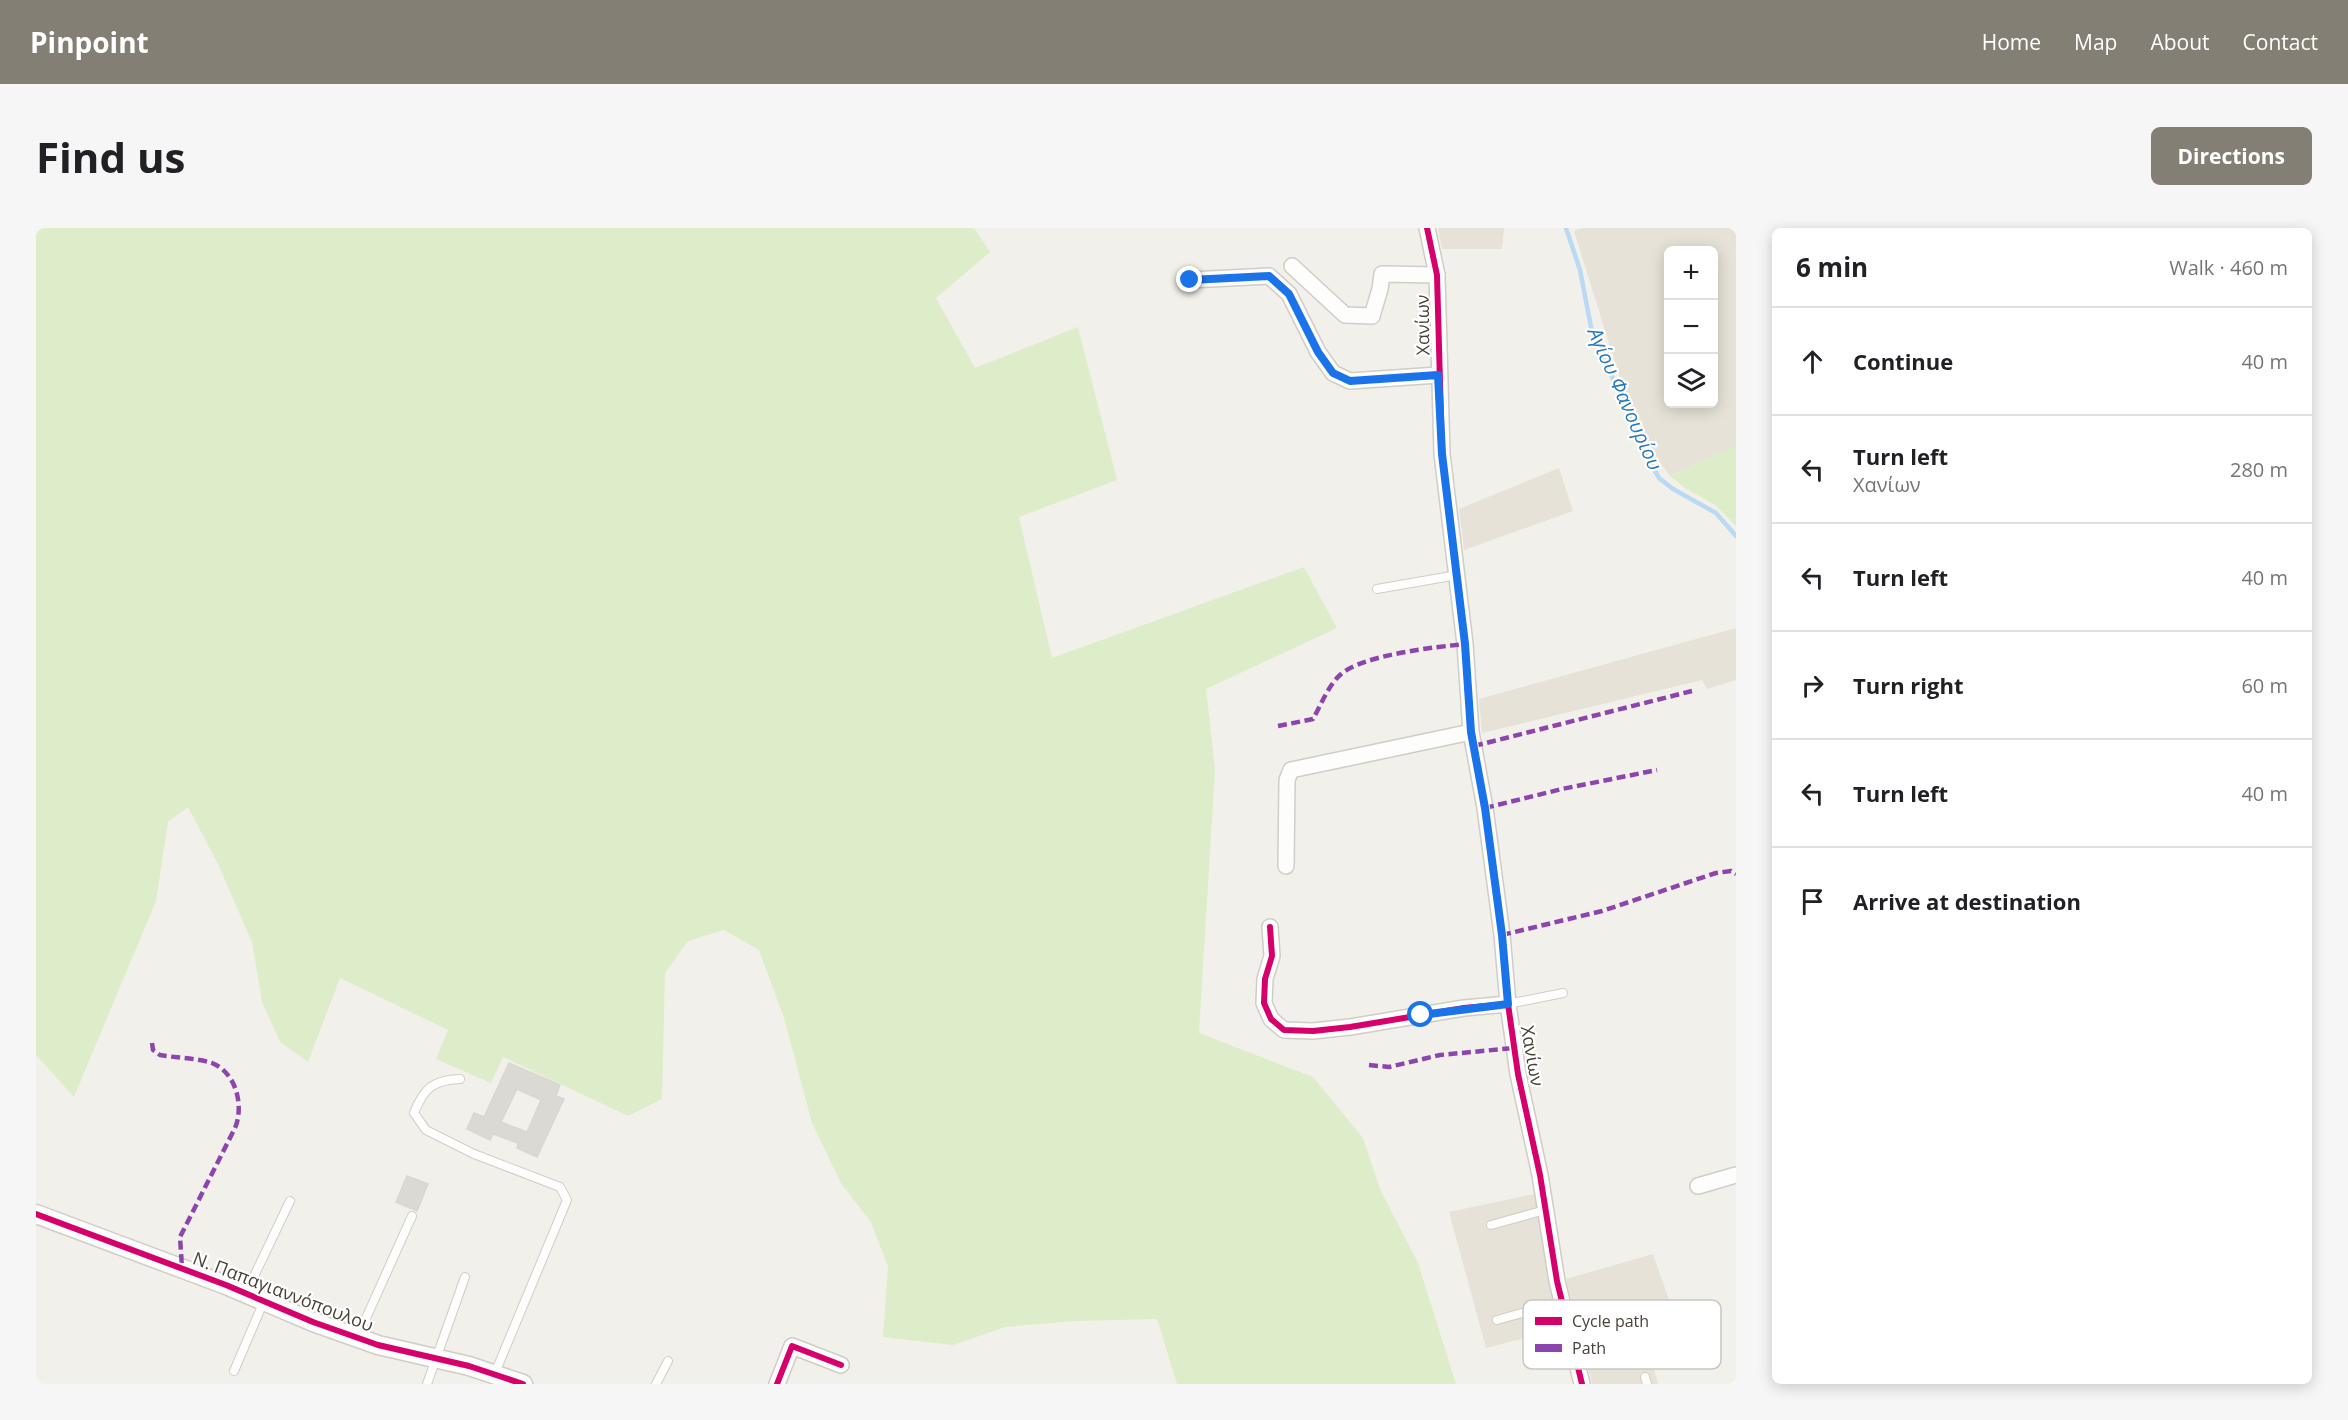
<!DOCTYPE html>
<meta charset="utf-8">
<style>
body{margin:0;font-family:"Open Sans",sans-serif;background:#f6f6f6;color:#202124}
.controls{position:absolute;right:18px;top:18px;display:grid;overflow:hidden;border-radius:9px;box-shadow:0 3px 15px #0003}
.controls button{width:54px;height:54px;display:grid;place-items:center;padding:0;border:0;border-bottom:2px solid #e0e0e0;background:#fff;color:#202124;font:30px sans-serif}
.stop{position:absolute;width:18px;height:18px;margin:-14px;border:4px solid #1a73e8;border-radius:50%;background:#fff}
.stop.end{background:#1a73e8;border-color:#fff;box-shadow:0 2px 6px #0008}
.list{margin:0;padding:0;list-style:none}
h2{display:flex;justify-content:space-between;align-items:center;height:78px;margin:0;padding:0 24px;font-size:26px}
h2 small{font-size:20px;font-weight:400;color:#757577}
.list li{display:grid;grid-template-columns:39px 1fr auto;gap:18px;align-items:center;box-sizing:border-box;height:108px;padding:0 24px;border-top:2px solid #e0e0e0}
.list b{display:block;font-size:22px;white-space:nowrap}
.list p{margin:0;font-size:20px;white-space:nowrap;color:#757577}
.list em{font-size:20px;font-style:normal;color:#757577}
.icon{flex:none;width:33px;height:33px;fill:none;stroke:currentColor;stroke-width:2;stroke-linecap:round;stroke-linejoin:round}
.map{position:relative;flex:none;width:1700px;height:1156px;overflow:hidden;border-radius:9px}
header{display:flex;align-items:center;gap:36px;box-sizing:border-box;height:84px;padding:0 30px;background:#847f75;color:#fff}
header strong{font-size:28px}
nav{display:flex;gap:33px;margin-inline-start:auto;font-size:21px}
.intro{display:flex;align-items:center;justify-content:space-between;box-sizing:border-box;height:144px;padding:0 36px}
h1{margin:0;font-size:42px}
.button{padding:15px 27px;border-radius:9px;background:#847f75;color:#fff;font-size:21px;font-weight:700}
main{display:flex;gap:36px;padding:0 36px}
aside{flex:1;background:#fff;border-radius:9px;box-shadow:0 3px 15px #0003}
.map>svg:first-child{display:block}
</style>
<header>
<strong>Pinpoint</strong>
<nav><a>Home</a><a>Map</a><a>About</a><a>Contact</a></nav>
</header>
<div class="intro"><h1>Find us</h1><a class="button">Directions</a></div>
<main>
<div class="map">
<svg width="1700" height="1156" viewBox="0 0 1700 1156">
<rect width="100%" height="100%" fill="#f2f0ea"/>
<g fill="#e6e2d7" fill-rule="evenodd">
<polygon points="1402,0 1468,0 1466,21 1406,21"/>
<path d="M1546,0h154v218l-66,30 -16,-22 -14,-25 -20,-51 -46,-147zM1632,22h46v154h-46z"/>
<polygon points="1523,240 1537,283 1428,322 1423,281"/>
<polygon points="1700,400 1700,452 1671,461 1666,452 1446,505 1443,471"/>
<polygon points="1503,965 1529,1100 1450,1120 1413,984"/>
<polygon points="1617,1026 1635,1077 1603,1085 1622,1156 1556,1156 1530,1051"/>
</g>
<g fill="#deedc9">
<polygon points="0,0 938,0 954,24 900,70 939,140 1042,99 1081,252 983,289 1016,430 1268,339 1301,400 1170,461 1179,541 1163,805 1277,849 1327,910 1344,961 1382,1035 1420,1156 1141,1156 1121,1091 1040,1093 969,1099 917,1117 847,1109 852,1039 835,994 806,957 776,895 748,790 723,722 688,702 652,713 629,745 626,871 592,888 467,829 455,855 400,831 412,802 304,750 272,834 244,814 226,774 216,714 182,636 152,579 132,594 120,673 38,869 0,827"/>
<polygon points="1700,218 1700,298 1679,277 1649,260 1634,248"/>
</g>
<g fill="none" stroke-linecap="round" stroke-linejoin="round">
<polyline stroke="#b9daf2" stroke-width="4.5" points="1530,0 1544,42 1555,99 1609,226 1623,250 1637,261 1680,285 1700,308"/>
</g>
<g fill="#dbd9d3" stroke="#dad7d0" stroke-width="1.5" fill-rule="evenodd">
<path d="M473,835l51,22 -4,11 8,3 -27,58 -20,-9 1,-5 -25,-9 -3,6 -23,-11 7,-16 10,4zM481,861l24,11 -14,32 -26,-10z"/>
<polygon points="371,948 392,956 381,983 360,974"/>
</g>
<g fill="none" stroke-linecap="round" stroke-linejoin="round">
<defs>
<g id="service">
<polyline points="1341,361 1421,347"/>
<polyline points="1472,776 1527,765"/>
<path d="M424,851c-27,1 -36,9 -46,34l12,17 48,24 86,33 7,13 -72,173"/>
<polyline points="1455,997 1509,982"/>
<polyline points="210,1065 254,973"/>
<polyline points="1461,1092 1526,1074"/>
<polyline points="322,1108 376,988"/>
<polyline points="198,1143 228,1073"/>
<polyline points="1609,1149 1611,1156"/>
<polyline points="391,1156 429,1049"/>
<polyline points="620,1156 632,1133"/>
</g>
<g id="minor">
<polyline points="1391,0 1401,47 1406,226 1429,416 1435,504 1449,580 1466,707 1472,776 1482,846 1504,947 1521,1053 1546,1156"/>
<polyline points="1256,38 1309,87 1336,88 1344,61 1346,46 1401,47"/>
<polyline points="1154,52 1233,48 1253,66 1282,124 1297,145 1314,153 1402,147"/>
<polyline points="1250,638 1251,552 1255,542 1435,504"/>
<polyline points="1234,699 1236,728 1229,751 1228,775 1235,791 1248,802 1277,803 1314,799 1428,780 1472,776"/>
<polyline points="1662,958 1700,947"/>
<polyline points="741,1156 756,1118 805,1137"/>
</g>
<polyline id="tertiary" points="0,986 190,1057 277,1094 342,1117 433,1138 487,1156"/>
</defs>
<use href="#service" stroke="#d0cdc8" stroke-width="10"/>
<use href="#minor" stroke="#d0cdc8" stroke-width="18"/>
<use href="#tertiary" stroke="#d0cdc8" stroke-width="21"/>
<use href="#service" stroke="#fdfdfc" stroke-width="8"/>
<use href="#minor" stroke="#fdfdfc" stroke-width="15"/>
<use href="#tertiary" stroke="#fdfdfc" stroke-width="18"/>
<g stroke="#8e44ad" stroke-width="4.5" stroke-dasharray="9 4.5" stroke-linecap="butt">
<path d="M1242,498l35,-7c8,-14 15,-33 27,-44 21,-20 96,-28 125,-31"/>
<polyline points="1438,518 1656,463"/>
<polyline points="1449,580 1526,561 1621,542"/>
<polyline points="1466,707 1566,683 1680,645 1695,643 1700,646"/>
<path d="M116,815l1,7 7,5c16,3 37,3 52,8 25,10 32,44 23,65l-55,109 2,31"/>
<polyline points="1333,837 1353,839 1404,827 1478,820"/>
</g>
<defs>
<g id="cycleway">
<polyline points="1391,0 1401,47 1406,226 1429,416 1435,504 1449,580 1466,707 1472,776 1482,846 1504,947 1521,1053 1546,1156"/>
<polyline points="1234,699 1236,728 1229,751 1228,775 1235,791 1248,802 1277,803 1314,799 1428,780 1472,776"/>
<polyline points="0,986 190,1057 277,1094 342,1117 433,1138 487,1156"/>
<polyline points="741,1156 756,1118 805,1137"/>
</g>
</defs>
<use href="#cycleway" stroke="#fff" stroke-width="10"/>
<use href="#cycleway" stroke="#d6006c" stroke-width="6"/>
</g>
<g fill="none" stroke-linecap="round" stroke-linejoin="round">
<polyline stroke="#1a73e8" stroke-width="8" points="1154,52 1233,48 1253,66 1282,124 1297,145 1314,153 1402,147 1406,226 1429,416 1435,504 1449,580 1466,707 1472,776 1385,787"/>
</g>
<g text-anchor="middle" stroke-width="4.5" stroke-linejoin="round" paint-order="stroke">
<g font-size="18" fill="#484236" stroke="#fff">
<text transform="translate(1387 97) rotate(-91)" y="6">Χανίων</text>
<text transform="translate(1496 828) rotate(80)" y="6">Χανίων</text>
<text transform="translate(247 1064) rotate(21)" y="6">Ν. Παπαγιαννόπουλου</text>
</g>
<g font-size="20" font-style="italic" fill="#2879bc" stroke="#fff">
<text transform="translate(1589 171) rotate(66)" y="7">Αγίου Φανουρίου</text>
</g>
</g>
<rect x="1487" y="1072" width="198" height="69" rx="9" fill="#fff" stroke="#c8c6c3" stroke-width="1.5"/>
<rect x="1499" y="1089" width="27" height="8" fill="#d6006c"/>
<rect x="1499" y="1116" width="27" height="8" fill="#8e44ad"/>
<g font-size="16" fill="#484236">
<text x="1536" y="1099">Cycle path</text>
<text x="1536" y="1126">Path</text>
</g>
</svg>
<div class="controls">
<button>+</button>
<button>−</button>
<button><svg class="icon" aria-label="layers" viewBox="0 0 24 24"><path d="M12 4l9 5-9 5-9-5zM3 14l9 5 9-5"/></svg></button>
</div>
<div class="stop" style="left:1385px;top:787px"></div>
<div class="stop end" style="left:1154px;top:52px"></div>
</div>
<aside>
<h2>6 min<small>Walk · 460 m</small></h2>
<ul class="list">
<li><svg class="icon" aria-label="ahead" viewBox="0 0 24 24"><path d="M12 20V5M6 11l6-6 6 6"/></svg><div><b>Continue</b></div><em>40 m</em></li>
<li><svg class="icon" aria-label="left" viewBox="0 0 24 24"><path d="M17 20v-9H6M10 6l-5 5 5 5"/></svg><div><b>Turn left</b><p>Χανίων</p></div><em>280 m</em></li>
<li><svg class="icon" aria-label="left" viewBox="0 0 24 24"><path d="M17 20v-9H6M10 6l-5 5 5 5"/></svg><div><b>Turn left</b></div><em>40 m</em></li>
<li><svg class="icon" aria-label="right" viewBox="0 0 24 24"><path d="M7 20v-9h11M14 6l5 5-5 5"/></svg><div><b>Turn right</b></div><em>60 m</em></li>
<li><svg class="icon" aria-label="left" viewBox="0 0 24 24"><path d="M17 20v-9H6M10 6l-5 5 5 5"/></svg><div><b>Turn left</b></div><em>40 m</em></li>
<li><svg class="icon" aria-label="arrive" viewBox="0 0 24 24"><path d="M6 21V4h12l-3 4 3 4H6"/></svg><div><b>Arrive at destination</b></div></li>
</ul>
</aside>
</main>
